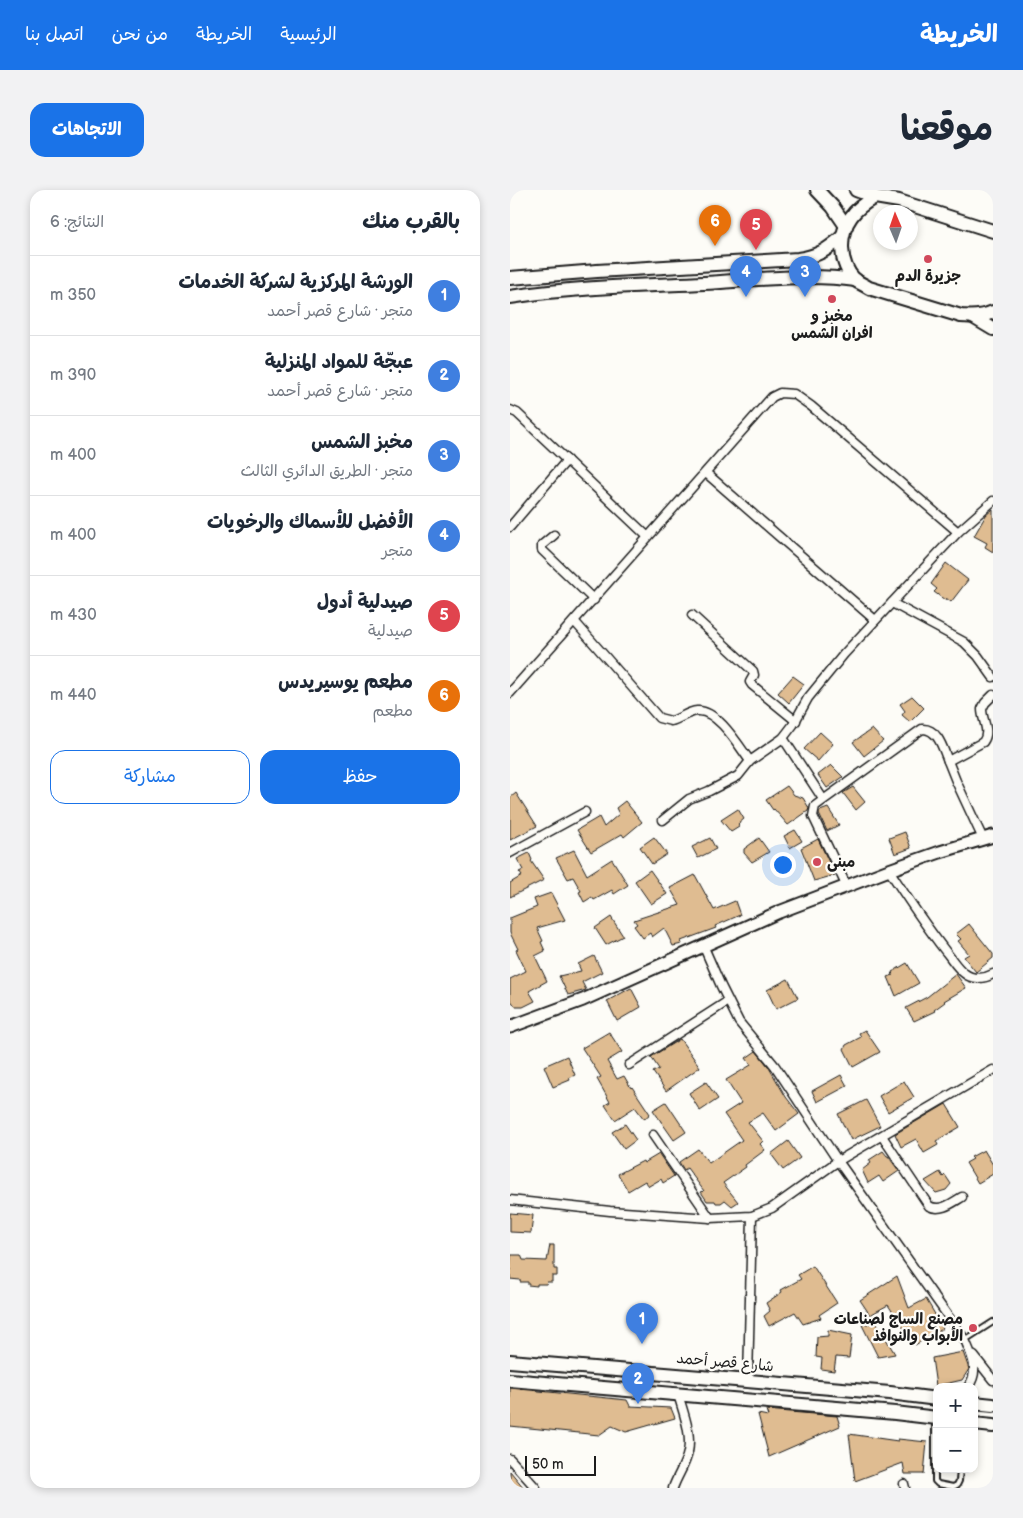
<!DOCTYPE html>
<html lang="ar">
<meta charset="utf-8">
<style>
body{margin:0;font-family:"Balsamiq Sans","Playpen Sans Arabic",sans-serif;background:#f2f2f3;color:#1f2937;direction:rtl}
.controls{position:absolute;right:15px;bottom:15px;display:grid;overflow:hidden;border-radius:10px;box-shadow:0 2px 8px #0003}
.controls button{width:45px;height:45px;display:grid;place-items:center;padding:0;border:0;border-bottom:1px solid #e0e1e3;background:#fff;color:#1f2937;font:25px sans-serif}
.compass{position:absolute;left:363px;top:15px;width:45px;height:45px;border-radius:50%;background:#fff;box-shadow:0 2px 8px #0003;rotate:358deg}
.scale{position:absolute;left:15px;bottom:12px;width:71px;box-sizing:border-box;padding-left:5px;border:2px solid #1c1c1c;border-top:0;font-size:14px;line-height:18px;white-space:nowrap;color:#1c1c1c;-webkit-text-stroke:4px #fdfcf7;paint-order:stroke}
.you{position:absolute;left:272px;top:674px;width:18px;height:18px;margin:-12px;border:4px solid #fff;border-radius:50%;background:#1a73e8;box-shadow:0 0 0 8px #1a73e833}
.badge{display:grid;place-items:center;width:32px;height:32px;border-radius:50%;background:#1a73e8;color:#fff;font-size:16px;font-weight:700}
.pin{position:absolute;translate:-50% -41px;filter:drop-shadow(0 1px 2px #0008)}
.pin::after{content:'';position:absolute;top:26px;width:18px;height:15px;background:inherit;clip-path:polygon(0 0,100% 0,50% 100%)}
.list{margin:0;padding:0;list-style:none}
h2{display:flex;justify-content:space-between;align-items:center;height:65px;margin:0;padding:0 20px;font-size:21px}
h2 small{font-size:16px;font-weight:400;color:#747a83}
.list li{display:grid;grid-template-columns:32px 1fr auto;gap:15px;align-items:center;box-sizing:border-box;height:80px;padding:0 20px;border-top:1px solid #e0e1e3}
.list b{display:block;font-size:19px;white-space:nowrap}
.list p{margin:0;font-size:16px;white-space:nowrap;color:#747a83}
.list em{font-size:16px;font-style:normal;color:#747a83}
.actions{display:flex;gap:10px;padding:15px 20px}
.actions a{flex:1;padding:11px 0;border:1px solid #1a73e8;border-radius:15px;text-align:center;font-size:18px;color:#1a73e8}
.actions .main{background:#1a73e8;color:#fff}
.map{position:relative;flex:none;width:483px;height:1298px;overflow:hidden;direction:ltr;border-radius:15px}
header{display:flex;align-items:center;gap:30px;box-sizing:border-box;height:70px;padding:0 25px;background:#1a73e8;color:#fff}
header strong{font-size:24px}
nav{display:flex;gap:28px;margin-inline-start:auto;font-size:18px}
.intro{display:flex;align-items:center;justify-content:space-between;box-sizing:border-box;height:120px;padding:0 30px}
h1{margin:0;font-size:35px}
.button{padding:12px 22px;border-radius:15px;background:#1a73e8;color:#fff;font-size:18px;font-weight:700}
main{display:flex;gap:30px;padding:0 30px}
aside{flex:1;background:#fff;border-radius:15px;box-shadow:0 2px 8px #0003}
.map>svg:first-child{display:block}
</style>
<header>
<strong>الخريطة</strong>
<nav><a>الرئيسية</a><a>الخريطة</a><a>من نحن</a><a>اتصل بنا</a></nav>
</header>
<div class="intro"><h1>موقعنا</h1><a class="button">الاتجاهات</a></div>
<main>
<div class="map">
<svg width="483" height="1298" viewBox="0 0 483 1298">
<rect width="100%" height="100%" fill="#fdfcf7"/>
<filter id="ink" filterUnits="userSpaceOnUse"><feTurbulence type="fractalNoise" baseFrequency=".02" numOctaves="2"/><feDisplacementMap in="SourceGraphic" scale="10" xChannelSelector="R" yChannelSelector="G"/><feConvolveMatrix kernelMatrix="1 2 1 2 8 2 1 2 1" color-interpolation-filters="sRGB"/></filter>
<g filter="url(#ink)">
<g fill="#dfbc91" stroke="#1c1c1c">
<polygon points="483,319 483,362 475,357 477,353 464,346 476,325"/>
<polygon points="436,373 458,390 441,412 436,408 435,410 424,402 427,399 421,394"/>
<polygon points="283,486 294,494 279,513 268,503"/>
<polygon points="402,506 414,518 400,532 392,525 395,521 390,514"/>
<polygon points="362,539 373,551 354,566 343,552"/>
<polygon points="310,542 323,554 308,571 294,559"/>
<polygon points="321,575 333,587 317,598 308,585"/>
<polygon points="277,596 284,605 293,608 299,618 298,621 278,635 264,619 263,620 256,610"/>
<polygon points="343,597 355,612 346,620 333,603"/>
<polygon points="6,603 27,636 0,650 0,608"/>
<polygon points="115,611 132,632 114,647 112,644 81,662 67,640 89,627 94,637 109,624 106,618"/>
<polygon points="318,618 329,635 317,641 309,624 310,621"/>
<polygon points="228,619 234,629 228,634 229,637 221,642 211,630"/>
<polygon points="285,640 292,651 280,658 274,646"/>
<polygon points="395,642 401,658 385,664 379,648"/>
<polygon points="144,647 157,664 142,674 130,657"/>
<polygon points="200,648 206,659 188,668 182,657"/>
<polygon points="249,648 259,662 242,672 234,663 234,659"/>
<polygon points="308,649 325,685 304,691 291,658"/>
<polygon points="64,660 77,685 102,669 118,695 104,704 102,700 84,710 82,707 74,712 69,702 71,701 63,687 58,689 46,668"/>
<polygon points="19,663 22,670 21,671 34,690 0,707 0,693 12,686 9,682 13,680 7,669"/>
<polygon points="140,680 157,704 141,714 125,691"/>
<polygon points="185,685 204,720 225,711 230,725 205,736 206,738 171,751 172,754 163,756 154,738 142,747 140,743 133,748 124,736 127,734 124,730 170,715 160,698"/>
<polygon points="41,703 55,730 27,738 33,751 31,752 35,761 25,766 37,791 19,801 25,811 13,817 6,817 0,809 0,789 16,781 6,760 8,759 0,743 0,728 27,717 24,709"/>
<polygon points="101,727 113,746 96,755 85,738"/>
<polygon points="459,734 483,764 483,768 466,782 454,767 459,764 448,751 451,749 446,744"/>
<polygon points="84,766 92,782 72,792 76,800 58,805 49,786 71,781 68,774"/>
<polygon points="397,773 409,793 386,806 378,787 383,785 382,782"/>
<polygon points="446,784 456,798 434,811 435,812 424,820 425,821 404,831 396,818 417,807"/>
<polygon points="278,789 288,808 266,819 257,800"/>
<polygon points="121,798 131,817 107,831 97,811"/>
<polygon points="355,840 370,862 343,877 334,859 336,855 351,847 349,843"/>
<polygon points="99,842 112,862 97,871 107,889 114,886 121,898 122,897 140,924 134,929 125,917 105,930 95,915 100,912 87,889 91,887 72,858"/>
<polygon points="170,849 190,877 156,901 143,882 149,879 141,867"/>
<polygon points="246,861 258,876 276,907 289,924 266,941 253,923 238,932 253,951 250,954 255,960 235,975 236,977 213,993 228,1012 222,1016 215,1010 211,1013 206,1013 205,1011 197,1011 191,1002 194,1001 177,978 174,980 169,972 188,959 199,973 232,950 214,924 231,913 216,890 241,875 236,868"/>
<polygon points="57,866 65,885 59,888 60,890 43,897 34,876"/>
<polygon points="331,885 337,896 307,912 302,901"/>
<polygon points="394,891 404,907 378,922 369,906"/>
<polygon points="196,892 208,909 190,921 179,903"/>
<polygon points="356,910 370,936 341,950 328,924"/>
<polygon points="156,912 176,942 164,950 143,920"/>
<polygon points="436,914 450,937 426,951 428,955 414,963 406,949 391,957 385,944"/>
<polygon points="115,934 126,950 114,959 102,942"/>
<polygon points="278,951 290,968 273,980 261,964"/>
<polygon points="474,960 483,975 483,984 468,993 456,973 463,969 461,967"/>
<polygon points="373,961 377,966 378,966 389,981 373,992 369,986 358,993 352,980 361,973 359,970"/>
<polygon points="149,964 164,986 153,993 151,989 139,996 135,991 118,1001 108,984 133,971 134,973"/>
<polygon points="430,982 433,987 435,985 441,994 436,1000 426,1003 415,991"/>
<polygon points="0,1023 23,1025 21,1043 0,1042"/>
<polygon points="40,1055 44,1055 44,1079 47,1079 47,1086 42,1086 42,1092 37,1092 36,1094 27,1094 27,1096 18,1095 18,1092 10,1092 10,1090 0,1089 1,1065 11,1065 13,1070 37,1071"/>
<polygon points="303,1076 327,1113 309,1125 311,1128 293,1134 285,1122 259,1136 254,1126 260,1121 256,1113 272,1102 271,1100 291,1089 288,1085"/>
<polygon points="387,1086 399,1118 416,1109 433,1138 405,1155 378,1115 360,1125 350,1110"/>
<polygon points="366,1132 385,1164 368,1167 352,1135"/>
<polygon points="318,1140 342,1145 339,1168 326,1167 324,1181 311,1179 312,1168 306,1167 307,1147 318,1146"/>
<polygon points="453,1162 459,1179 452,1190 426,1196 422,1168"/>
<polygon points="0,1198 117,1210 120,1216 161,1218 165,1228 116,1242 102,1236 89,1245 0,1236"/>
<polygon points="256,1220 327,1226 330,1236 259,1267 248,1224 258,1226"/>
<polygon points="339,1244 388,1251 388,1249 417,1252 414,1284 395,1284 393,1273 345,1291"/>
<polygon points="0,1281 14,1298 0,1298"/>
</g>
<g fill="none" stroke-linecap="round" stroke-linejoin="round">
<defs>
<g id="lane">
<polyline points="455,1150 483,1132"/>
<polyline points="425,1230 425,1291 428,1294 443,1297 447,1295 449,1291 450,1279"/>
</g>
<g id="street">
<polyline points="0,220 7,223 138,347"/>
<polyline points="196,283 365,430"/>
<polyline points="0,337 57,270"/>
<polyline points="44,345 32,355 32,360 84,410"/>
<polyline points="382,413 454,452 468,466 483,487"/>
<polyline points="182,425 243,481 244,485 240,492 242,495 286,531"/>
<path d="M65,432l84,96 12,3c9,-2 16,-9 26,-10 20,-2 42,35 53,50l33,-23 10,-13 15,-27 36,-44 114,-122 35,-31"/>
<polyline points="0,503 262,207 270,203 284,204 301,216 448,342"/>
<polyline points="273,548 313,609"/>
<polyline points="153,630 179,609 199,601 228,586 240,571"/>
<path d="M473,649l-27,-58 -8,-20 35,-19c8,-11 -1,-21 -1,-33l3,-6 8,-8"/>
<polyline points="0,663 75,622"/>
<path d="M379,680c18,28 37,56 57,82 6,7 11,16 18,21 8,7 20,6 29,1"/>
<path d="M337,697l-34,-71 2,-10 107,-77c16,-1 21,20 26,32"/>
<path d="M193,755l18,41 18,36 36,44 63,95 127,179c7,16 15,31 3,47"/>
<polyline points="119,875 218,811"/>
<polyline points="143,945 200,1028"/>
<path d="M372,946l47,70c12,6 23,-3 33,-9"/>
<polyline points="0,1010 100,1021 200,1028 242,1026 262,1018 328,971 483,880"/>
<polyline points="464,1166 483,1190"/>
<polyline points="238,1190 242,1026"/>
<polyline points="0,1269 26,1298"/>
<polyline points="394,1294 395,1298"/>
<path d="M163,1298c4,-12 13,-24 15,-36 4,-19 -5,-40 -10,-58"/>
</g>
<polyline id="secondary" points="0,837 73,810 269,722 379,680 430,662 483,646"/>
<g id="primary">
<polyline points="307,0 323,17 336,36"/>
<polyline points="346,0 365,7 389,11 483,41"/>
<path d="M365,7c-9,5 -18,11 -24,20 -13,18 -12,47 4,63 4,3 10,5 14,8l92,28c11,1 21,1 32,-4"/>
<path d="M0,88l87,-7 201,-12c20,-3 29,-9 44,-22"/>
<path d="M0,107c64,-10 130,-11 194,-14 50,-3 102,-10 152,-3"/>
<polyline points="463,127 483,139"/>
<polyline points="0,1171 380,1203 427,1209"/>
<polyline points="0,1190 385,1223 427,1228"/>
<polyline points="464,1213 483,1215"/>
<polyline points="464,1234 483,1236"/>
</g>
</defs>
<use href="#lane" stroke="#1c1c1c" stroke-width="8"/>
<use href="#street" stroke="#1c1c1c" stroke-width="11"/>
<use href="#secondary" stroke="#1c1c1c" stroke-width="15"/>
<use href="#primary" stroke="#1c1c1c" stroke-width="16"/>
<use href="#lane" stroke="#fdfcf7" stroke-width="4"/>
<use href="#street" stroke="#fdfcf7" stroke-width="8"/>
<use href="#secondary" stroke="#fdfcf7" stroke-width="11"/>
<use href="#primary" stroke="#fdfcf7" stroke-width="12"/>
</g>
</g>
<g fill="#d1495b" stroke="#fdfcf7" stroke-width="2">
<circle cx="418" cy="69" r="5"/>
<circle cx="322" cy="109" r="5"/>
<circle cx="307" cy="672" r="5"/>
<circle cx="463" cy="1138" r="5"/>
</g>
<g text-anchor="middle" stroke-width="4.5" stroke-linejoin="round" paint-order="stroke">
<g font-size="15" font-weight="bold" fill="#1c1c1c" stroke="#fdfcf7">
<text x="418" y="91">جزيرة الدم</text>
<text x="322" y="131">مخبز و<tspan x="322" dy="17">افران الشمس</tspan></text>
<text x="317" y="677" text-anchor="start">مبنى</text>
<text x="453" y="1134" text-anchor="end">مصنع الساج لصناعات<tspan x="453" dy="17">الأبواب والنوافذ</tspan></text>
</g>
<g font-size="15" fill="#1c1c1c" stroke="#fdfcf7">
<text transform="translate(215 1172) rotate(5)" y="5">شارع قصر أحمد</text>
</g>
</g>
</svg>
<div class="controls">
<button>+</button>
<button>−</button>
</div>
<svg class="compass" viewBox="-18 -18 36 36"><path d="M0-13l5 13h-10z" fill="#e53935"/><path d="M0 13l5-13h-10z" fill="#747a83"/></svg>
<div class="scale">50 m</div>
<div class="you"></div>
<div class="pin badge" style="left:132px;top:1154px;background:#3f7fe0">1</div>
<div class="pin badge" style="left:128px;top:1214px;background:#3f7fe0">2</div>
<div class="pin badge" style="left:295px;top:107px;background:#3f7fe0">3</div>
<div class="pin badge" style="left:236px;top:107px;background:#3f7fe0">4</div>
<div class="pin badge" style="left:246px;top:60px;background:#e0444e">5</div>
<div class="pin badge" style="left:205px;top:56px;background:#e8710a">6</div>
</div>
<aside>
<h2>بالقرب منك<small>النتائج: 6</small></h2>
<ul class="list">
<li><span class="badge" style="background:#3f7fe0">1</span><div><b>الورشة المركزية لشركة الخدمات</b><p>متجر · شارع قصر أحمد</p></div><em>350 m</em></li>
<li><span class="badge" style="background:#3f7fe0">2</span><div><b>عبجّة للمواد المنزلية</b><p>متجر · شارع قصر أحمد</p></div><em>390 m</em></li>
<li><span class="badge" style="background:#3f7fe0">3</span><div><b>مخبز الشمس</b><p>متجر · الطريق الدائري الثالث</p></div><em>400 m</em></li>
<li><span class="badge" style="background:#3f7fe0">4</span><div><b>الأفضل للأسماك والرخويات</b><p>متجر</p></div><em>400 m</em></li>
<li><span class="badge" style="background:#e0444e">5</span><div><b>صيدلية أدول</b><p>صيدلية</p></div><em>430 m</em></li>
<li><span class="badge" style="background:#e8710a">6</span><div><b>مطعم يوسيريدس</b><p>مطعم</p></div><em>440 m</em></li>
</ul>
<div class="actions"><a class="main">حفظ</a><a>مشاركة</a></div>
</aside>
</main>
